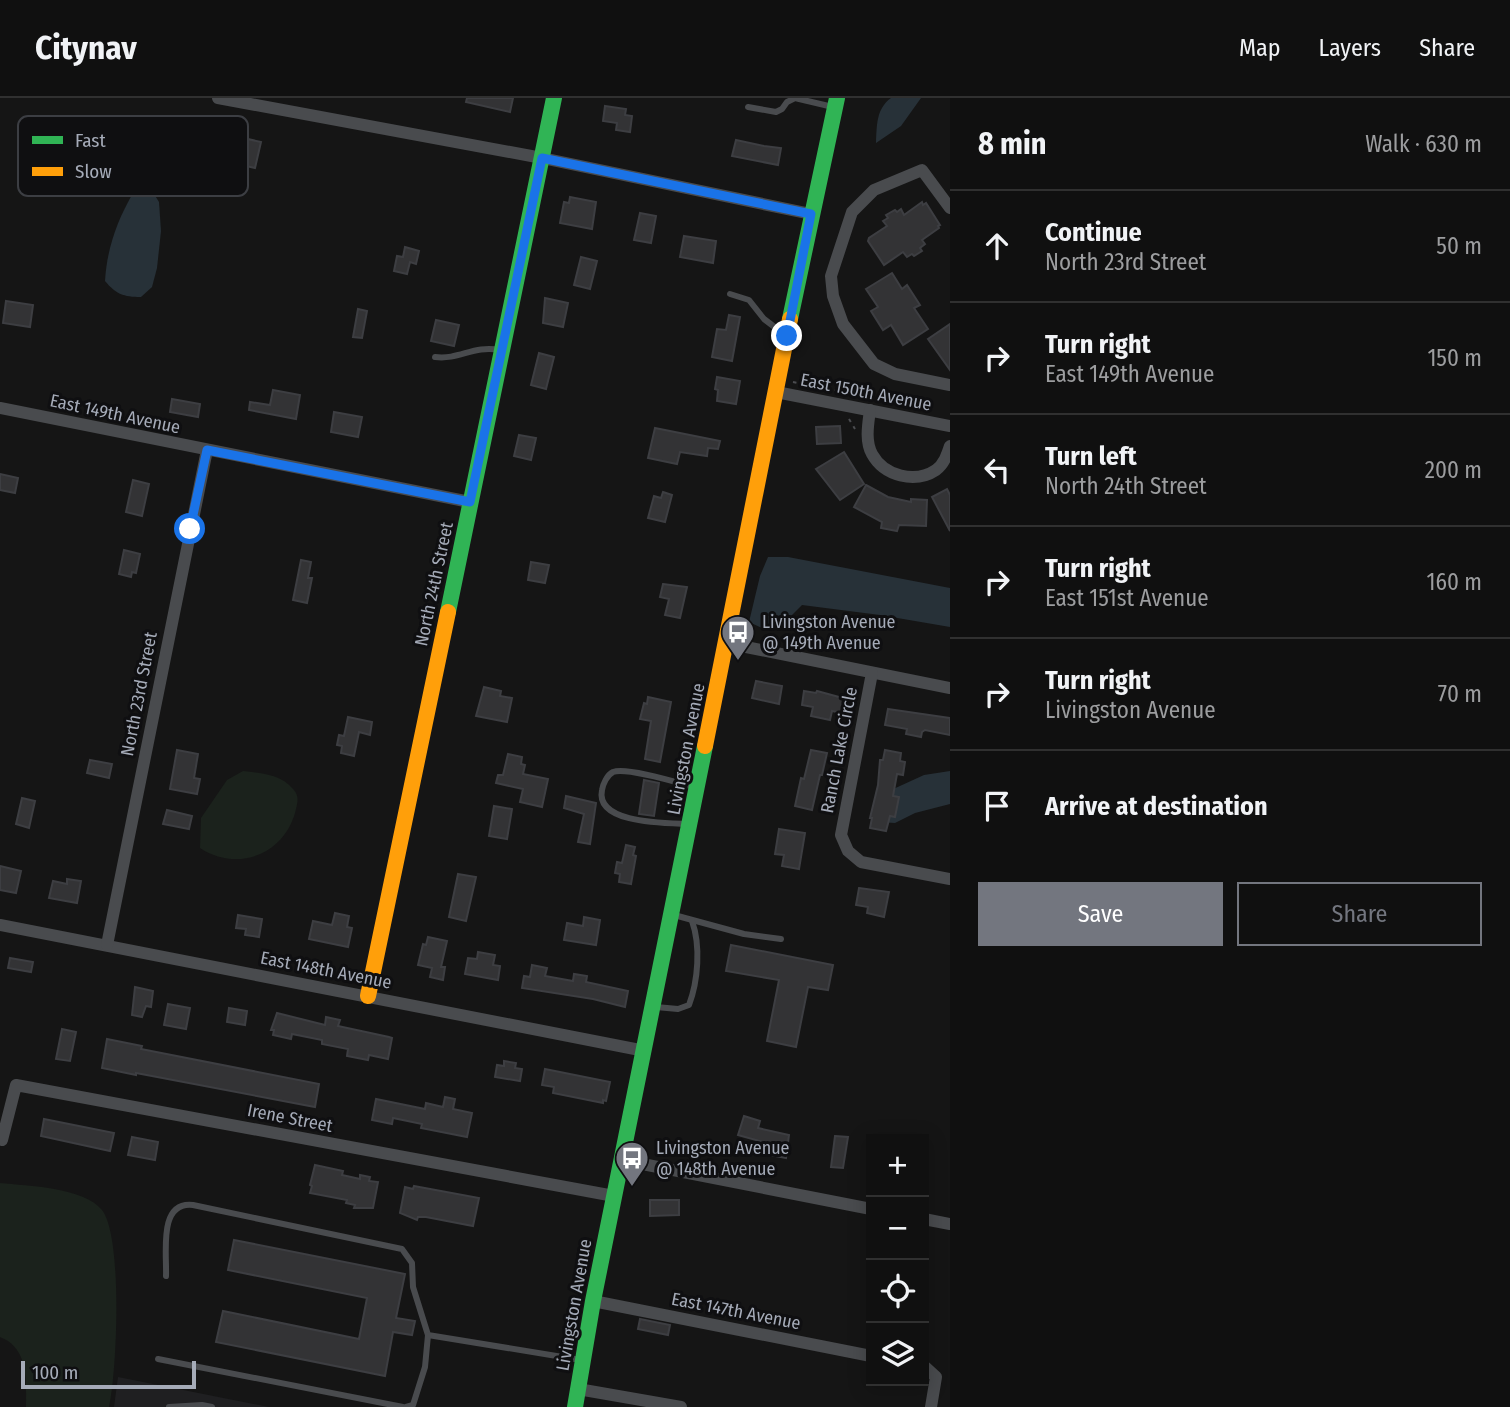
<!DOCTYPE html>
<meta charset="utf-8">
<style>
body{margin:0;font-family:"Fira Sans Condensed",sans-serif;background:#1e1e1e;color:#f1f3f6}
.controls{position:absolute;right:21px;bottom:21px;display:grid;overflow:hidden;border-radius:0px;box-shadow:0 4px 18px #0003}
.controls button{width:63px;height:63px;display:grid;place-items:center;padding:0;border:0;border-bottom:2px solid #303030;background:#101010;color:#f1f3f6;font:35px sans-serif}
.scale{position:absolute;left:21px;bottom:18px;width:175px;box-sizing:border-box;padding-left:7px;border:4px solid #a5abb8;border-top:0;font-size:19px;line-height:24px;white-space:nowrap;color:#a5abb8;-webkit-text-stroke:5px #0f0f11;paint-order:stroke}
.stop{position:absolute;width:21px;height:21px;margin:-16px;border:5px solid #1a73e8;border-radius:50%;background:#fff}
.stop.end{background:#1a73e8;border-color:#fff;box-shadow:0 2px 7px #0008}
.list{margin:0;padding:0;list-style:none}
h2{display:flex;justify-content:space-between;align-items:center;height:91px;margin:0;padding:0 28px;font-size:30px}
h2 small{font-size:23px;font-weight:400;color:#9c9d9f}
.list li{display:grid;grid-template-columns:46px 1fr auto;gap:21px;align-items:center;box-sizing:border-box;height:112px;padding:0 28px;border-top:2px solid #303030}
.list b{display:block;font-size:26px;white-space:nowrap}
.list p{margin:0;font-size:23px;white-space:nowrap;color:#9c9d9f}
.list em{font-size:23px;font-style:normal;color:#9c9d9f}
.actions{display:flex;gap:14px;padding:21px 28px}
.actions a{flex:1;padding:16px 0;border:2px solid #73767f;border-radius:0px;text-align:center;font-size:24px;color:#73767f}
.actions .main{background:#73767f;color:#fff}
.icon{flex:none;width:38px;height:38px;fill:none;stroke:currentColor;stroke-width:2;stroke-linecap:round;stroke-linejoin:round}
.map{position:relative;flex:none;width:950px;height:1309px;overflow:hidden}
header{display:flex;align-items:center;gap:42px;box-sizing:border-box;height:98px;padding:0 35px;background:#101010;border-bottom:2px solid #303030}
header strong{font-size:33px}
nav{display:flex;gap:38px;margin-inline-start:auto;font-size:24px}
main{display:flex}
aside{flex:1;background:#101010}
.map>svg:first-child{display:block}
</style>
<header>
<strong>Citynav</strong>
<nav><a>Map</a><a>Layers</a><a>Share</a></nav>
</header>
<main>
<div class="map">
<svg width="950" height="1309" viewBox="0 0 950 1309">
<rect width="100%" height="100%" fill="#151515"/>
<polygon fill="#1f1f21" points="118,1279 269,1309 114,1309"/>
<g fill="#1b221c">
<path d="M243,673c17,2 38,3 50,18 6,6 5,12 3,20 -10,45 -58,64 -96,39l1,-30 26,-38z"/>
<path d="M0,1085c28,3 83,4 102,27 21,27 15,162 7,197h-83c0,-26 3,-59 -26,-70z"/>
</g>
<g fill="#273138">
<path d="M891,0h30l-20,28 -25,17c1,-18 0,-34 15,-45z"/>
<path d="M149,88l10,16 2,29 -4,37 -5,19 -11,10c-18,0 -25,-3 -36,-16 2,-33 12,-60 28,-88z"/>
<polygon points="768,459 788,459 950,490 950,529 880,517 802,507 787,522 768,533 749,524 760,478"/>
<polygon points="950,673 950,706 915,715 895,725 879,724 889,693 924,677"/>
</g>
<g fill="#333335" stroke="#3d3e42" stroke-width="2">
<polygon points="467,0 513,0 510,14 466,4"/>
<polygon points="605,8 626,11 625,17 632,18 630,34 616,32 617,25 603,23"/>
<polygon points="239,39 261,44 255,70 233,65"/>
<polygon points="736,42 764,48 781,50 778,67 732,58"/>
<polygon points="570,99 596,104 592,131 560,125 564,104 569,105"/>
<polygon points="922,104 923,107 926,105 940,127 938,128 939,130 922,142 925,146 920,150 922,153 914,158 912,156 907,159 903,154 884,167 868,143 869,140 887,128 883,123 888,120 886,117 895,112 897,114 901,111 904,117"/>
<polygon points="640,115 656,118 651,145 634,142"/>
<polygon points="684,138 716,143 713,165 680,159"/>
<polygon points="405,149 419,153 416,166 410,164 407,176 394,173 397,158 403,159"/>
<polygon points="581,159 597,163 590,191 574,187"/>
<polygon points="892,175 902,191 907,187 920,207 914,210 928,231 903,247 891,227 883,232 871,213 878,209 866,191"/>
<polygon points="545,200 568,205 563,229 543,225"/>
<polygon points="6,203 33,207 30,229 3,225"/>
<polygon points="358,211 367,213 362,240 353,239"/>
<polygon points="729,217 740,219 732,263 712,259 717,231 726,232"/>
<polygon points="436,222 459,227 454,248 431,243"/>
<polygon points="950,226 950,272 928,241"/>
<polygon points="539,255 554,259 546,291 531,287"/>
<polygon points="717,279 740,283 736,306 717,303 718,292 715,291"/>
<polygon points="273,292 300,297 296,321 249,312 250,304 270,307"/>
<polygon points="172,301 200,306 198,319 170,314"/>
<polygon points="334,314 362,319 358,339 331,334"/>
<polygon points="840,328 841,345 817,346 816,329"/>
<polygon points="655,330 720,343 718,351 708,350 707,358 680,354 677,366 648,360"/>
<polygon points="519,337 536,340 531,362 514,358"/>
<polygon points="844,354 864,386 840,402 816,371"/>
<polygon points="0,376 18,380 15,395 0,392"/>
<polygon points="133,382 149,386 142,418 126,414"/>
<polygon points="866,387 888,399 911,404 911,401 927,402 926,428 899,427 897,433 881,430 882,424 854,409"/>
<polygon points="947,391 950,397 950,433 932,399"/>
<polygon points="663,394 672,397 665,424 648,420 654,398 661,400"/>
<polygon points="124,452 140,456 136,475 132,474 131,479 119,476"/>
<polygon points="301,462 311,464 308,480 312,480 307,505 293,502"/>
<polygon points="531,464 549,467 545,485 528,482"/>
<polygon points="663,486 687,489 680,520 665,517 669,501 660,499"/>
<polygon points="756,583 782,588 779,606 752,600"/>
<polygon points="484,589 501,593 500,598 512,600 507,624 476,618"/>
<polygon points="804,593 816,595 817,593 850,602 847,616 832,613 830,622 811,618 813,609 802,607"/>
<polygon points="648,599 671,604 660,664 645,661 651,623 640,621 644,605 647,606"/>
<polygon points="888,611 950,620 950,637 925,632 922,634 921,639 906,636 907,631 885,627"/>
<polygon points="348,619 372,624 370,637 359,634 354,658 341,655 342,648 337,647 339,637 344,638"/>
<polygon points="177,652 198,656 194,680 200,681 197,696 170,691"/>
<polygon points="811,652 827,655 822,677 820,677 812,712 795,708 801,680 804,681"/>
<polygon points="885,652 901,655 900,663 905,664 903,677 897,676 893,698 899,699 895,719 890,718 886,733 870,730 872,720 870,720 878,687 880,662 883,662"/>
<polygon points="508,656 522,659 521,666 525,667 523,676 548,681 542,709 520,704 523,691 496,685 498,677 503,677"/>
<polygon points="90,662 112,666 109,680 87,675"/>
<polygon points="644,682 659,685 654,718 639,716"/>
<polygon points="566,698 596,705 590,746 578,744 584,716 564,710"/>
<polygon points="22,700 35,703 29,730 16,726"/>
<polygon points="494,708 512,711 507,741 489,738"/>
<polygon points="167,712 192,718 189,731 163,726"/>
<polygon points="779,731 805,735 799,771 782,768 784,757 775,756"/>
<polygon points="626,747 635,749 633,757 636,758 631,786 619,784 620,776 615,775 617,764 622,765"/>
<polygon points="0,768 21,773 16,795 0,792"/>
<polygon points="458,776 476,779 466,823 449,819"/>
<polygon points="67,781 81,783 77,805 49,800 53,783 67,786"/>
<polygon points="859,790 889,794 884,819 867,815 868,809 856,807"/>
<polygon points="335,815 349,818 347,829 352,830 348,849 309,841 313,823 332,827"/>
<polygon points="238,817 262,821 259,839 245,837 246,831 236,830"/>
<polygon points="584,819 600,822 596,847 564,842 567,825 583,828"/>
<polygon points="428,839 447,843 441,869 445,869 443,882 430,879 432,870 418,867 423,846 426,847"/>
<polygon points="731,847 833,867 828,892 808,889 796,949 767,943 779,882 726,873"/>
<polygon points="478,854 495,857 493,867 500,868 498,882 465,876 468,860 477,861"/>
<polygon points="10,860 33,864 31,874 8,870"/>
<polygon points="532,867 547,870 545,878 573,883 574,876 587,878 586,884 628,893 625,909 593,901 522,890 524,878 530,879"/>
<polygon points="135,889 153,893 151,909 146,908 142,919 132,917"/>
<polygon points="168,906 190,910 186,931 164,927"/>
<polygon points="229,910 247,913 245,927 227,924"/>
<polygon points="277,915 325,927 326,919 340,922 338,928 389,939 392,940 388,961 369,957 368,962 347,958 348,951 322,946 322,942 292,936 291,941 273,937 274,932 271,932"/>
<polygon points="62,931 76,934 70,963 56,961"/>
<polygon points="107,941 142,948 141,951 319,986 315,1009 136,975 136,977 102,970"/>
<polygon points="504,963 516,965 515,970 522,971 520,983 495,979 497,967 504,968"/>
<polygon points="545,971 610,984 606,1003 603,1002 603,1005 553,995 554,989 542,987"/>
<polygon points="445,999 455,1001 453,1011 472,1015 467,1039 421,1030 422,1026 393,1020 392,1026 372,1022 376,1001 425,1011 426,1005 443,1009"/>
<polygon points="744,1018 760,1023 758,1030 789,1037 786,1060 765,1056 767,1045 738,1037"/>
<polygon points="44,1021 114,1035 110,1053 41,1038"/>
<polygon points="835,1038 848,1039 843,1070 831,1069"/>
<polygon points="132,1039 158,1044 155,1062 128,1057"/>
<polygon points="315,1067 343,1073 342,1077 360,1081 360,1077 370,1079 369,1083 378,1084 373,1110 354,1110 355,1107 346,1105 347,1102 310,1095 312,1088 310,1087"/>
<polygon points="414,1088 479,1100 473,1128 426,1119 418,1119 417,1122 400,1115 405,1089 413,1091"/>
<polygon points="650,1102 679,1102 679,1117 650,1118"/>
<polygon points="234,1142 405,1176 396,1220 415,1223 412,1237 393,1234 385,1278 216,1244 223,1213 359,1241 367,1200 228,1172"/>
<polygon points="640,1221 670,1227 668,1237 638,1231"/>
</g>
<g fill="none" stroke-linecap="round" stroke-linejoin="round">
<g stroke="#4b4c50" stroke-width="2" stroke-dasharray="3.5 5" stroke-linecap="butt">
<polyline points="793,284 877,300"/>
<polyline points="849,321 855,331"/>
</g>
<g stroke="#494b4e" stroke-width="6">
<polyline points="748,9 776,14 782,11 787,4 795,0 833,9"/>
<polyline points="730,196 749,202 764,221 785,237"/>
<path d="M435,259c25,3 38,-12 65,-7"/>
<path d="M688,726c-22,-1 -93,0 -86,-34 1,-6 5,-15 11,-18 14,-5 66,11 81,15"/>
<polyline points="674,817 744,836 781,841"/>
<path d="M656,909l22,2 11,-4c9,-24 12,-59 3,-84"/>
<path d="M166,1178c1,-23 -8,-75 27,-71l209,44 10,14 1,24 15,48 153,25"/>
<polyline points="158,1261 403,1309"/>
<polyline points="169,1309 202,1307 212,1309"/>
<polyline points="406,1309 413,1307 425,1269 428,1237"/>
</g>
<g stroke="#494b4e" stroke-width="12">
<polyline points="218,0 542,60 811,116"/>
<polyline points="950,110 922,72 874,92 852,114 831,178 833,198 843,226 874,266 895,276 950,287"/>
<polyline points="776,294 950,328"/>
<polyline points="0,310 470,404"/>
<path d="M870,312c-2,15 -5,31 2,44 12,22 43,30 64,16 8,-6 11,-15 14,-24"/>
<polyline points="726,545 950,590"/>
<polyline points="872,575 841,737 848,753 861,764 950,781"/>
<polyline points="0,827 645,953"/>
<polyline points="107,847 207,352"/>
<polyline points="2,1042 16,987 614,1098"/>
<polyline points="622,1062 871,1111"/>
<polyline points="924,1121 950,1126"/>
<polyline points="593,1203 871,1258"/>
<polyline points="924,1268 936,1279 931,1309"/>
<polyline points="578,1291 681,1309"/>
</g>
<g stroke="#30b455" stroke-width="16">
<polyline points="790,221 837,0"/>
<polyline points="448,514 554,0"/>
<polyline points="575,1309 593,1203 705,648"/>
</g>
<g stroke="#ff9f0a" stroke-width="16">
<polyline points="705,648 790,221"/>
<polyline points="368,898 448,514"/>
</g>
</g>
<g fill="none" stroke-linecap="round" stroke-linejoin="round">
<polyline stroke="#1a73e8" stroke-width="9" points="190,431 207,352 470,404 542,60 811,116 787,238"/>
</g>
<defs>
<symbol id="bus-pin" viewBox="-11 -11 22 30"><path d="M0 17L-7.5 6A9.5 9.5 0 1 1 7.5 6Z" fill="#73767f" stroke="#0f0f11"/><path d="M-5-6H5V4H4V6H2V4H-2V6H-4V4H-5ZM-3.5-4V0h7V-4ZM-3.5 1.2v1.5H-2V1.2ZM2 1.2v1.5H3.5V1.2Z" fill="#fff"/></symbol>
</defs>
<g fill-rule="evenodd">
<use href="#bus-pin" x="719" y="515" width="38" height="52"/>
<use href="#bus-pin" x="613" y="1041" width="38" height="52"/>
</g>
<g text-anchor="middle" stroke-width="6" stroke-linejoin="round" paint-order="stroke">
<g font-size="18" fill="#a5abb8" stroke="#0f0f11">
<text transform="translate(866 294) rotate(11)" y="6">East 150th Avenue</text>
<text transform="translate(115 316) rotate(12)" y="6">East 149th Avenue</text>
<text transform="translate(434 486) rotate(-78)" y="6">North 24th Street</text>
<text transform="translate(139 596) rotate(-79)" y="6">North 23rd Street</text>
<text transform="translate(686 651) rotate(-79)" y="6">Livingston Avenue</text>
<text transform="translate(839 652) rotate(-79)" y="6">Ranch Lake Circle</text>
<text transform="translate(326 872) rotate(11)" y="6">East 148th Avenue</text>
<text transform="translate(290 1020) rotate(11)" y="6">Irene Street</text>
<text transform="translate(574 1207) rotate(-80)" y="6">Livingston Avenue</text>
<text transform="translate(736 1213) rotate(11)" y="6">East 147th Avenue</text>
</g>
<g font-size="18" fill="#a5abb8" stroke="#0f0f11" text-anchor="start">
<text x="762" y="530">Livingston Avenue<tspan x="762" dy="21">@ 149th Avenue</tspan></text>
<text x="656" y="1056">Livingston Avenue<tspan x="656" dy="21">@ 148th Avenue</tspan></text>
</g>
</g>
<rect x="18" y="18" width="230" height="80" rx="10" fill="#0f0f11" stroke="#3c3e43" stroke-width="2"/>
<rect x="32" y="38" width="31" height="8" fill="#30b455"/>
<rect x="32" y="69" width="31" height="9" fill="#ff9f0a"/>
<g font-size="19" fill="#a5abb8">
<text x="75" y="49">Fast</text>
<text x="75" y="80">Slow</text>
</g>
</svg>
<div class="controls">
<button>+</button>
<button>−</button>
<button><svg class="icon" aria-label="locate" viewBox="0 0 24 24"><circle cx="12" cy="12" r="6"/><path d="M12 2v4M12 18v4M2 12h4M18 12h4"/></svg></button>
<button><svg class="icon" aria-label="layers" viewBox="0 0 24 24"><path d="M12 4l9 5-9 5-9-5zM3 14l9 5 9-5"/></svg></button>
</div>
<div class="scale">100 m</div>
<div class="stop" style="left:190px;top:431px"></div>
<div class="stop end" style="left:787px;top:238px"></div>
</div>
<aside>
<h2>8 min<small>Walk · 630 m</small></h2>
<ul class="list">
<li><svg class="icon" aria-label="ahead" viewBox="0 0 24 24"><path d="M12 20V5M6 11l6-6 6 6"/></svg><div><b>Continue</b><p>North 23rd Street</p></div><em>50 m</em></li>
<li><svg class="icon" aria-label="right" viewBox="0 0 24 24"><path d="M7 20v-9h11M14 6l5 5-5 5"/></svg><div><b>Turn right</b><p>East 149th Avenue</p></div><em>150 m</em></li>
<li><svg class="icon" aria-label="left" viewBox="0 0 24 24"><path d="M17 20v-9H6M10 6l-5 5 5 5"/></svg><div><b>Turn left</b><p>North 24th Street</p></div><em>200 m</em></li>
<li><svg class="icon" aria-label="right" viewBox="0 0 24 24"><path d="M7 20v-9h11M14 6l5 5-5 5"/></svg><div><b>Turn right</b><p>East 151st Avenue</p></div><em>160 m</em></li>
<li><svg class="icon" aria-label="right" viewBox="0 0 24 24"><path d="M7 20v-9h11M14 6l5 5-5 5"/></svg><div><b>Turn right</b><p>Livingston Avenue</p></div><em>70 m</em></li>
<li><svg class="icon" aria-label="arrive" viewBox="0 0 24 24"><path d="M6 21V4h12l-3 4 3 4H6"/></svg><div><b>Arrive at destination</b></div></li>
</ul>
<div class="actions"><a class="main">Save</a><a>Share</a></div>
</aside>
</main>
